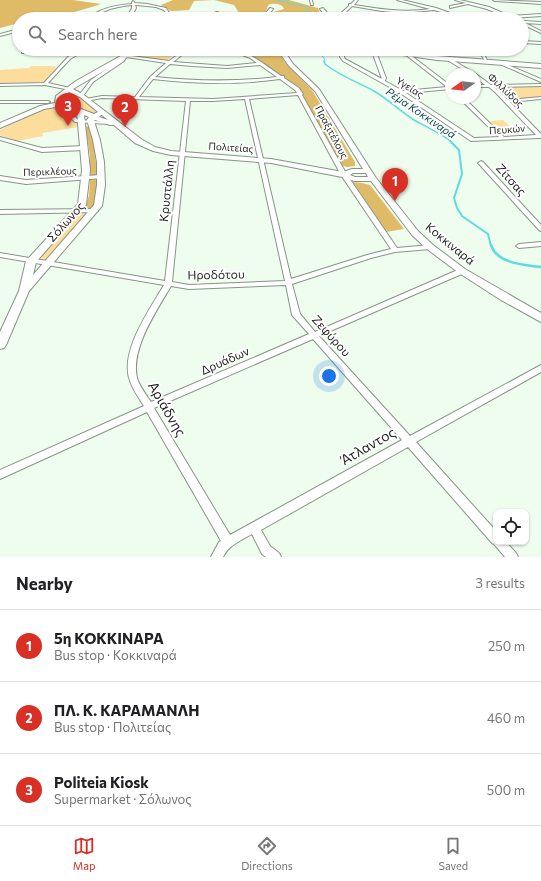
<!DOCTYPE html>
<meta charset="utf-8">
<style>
body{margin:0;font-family:Commissioner,sans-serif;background:#f6f6f6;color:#202124}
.controls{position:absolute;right:12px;bottom:12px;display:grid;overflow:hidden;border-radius:8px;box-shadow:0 1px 3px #0004}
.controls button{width:36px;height:36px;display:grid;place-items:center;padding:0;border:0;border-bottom:1px solid #e0e0e0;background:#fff;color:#202124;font:20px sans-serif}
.compass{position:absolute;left:445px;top:68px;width:36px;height:36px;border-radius:50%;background:#fff;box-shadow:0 1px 3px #0004;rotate:255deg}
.you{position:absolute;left:329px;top:376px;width:14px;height:14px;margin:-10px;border:3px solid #fff;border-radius:50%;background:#1a73e8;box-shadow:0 0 0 6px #1a73e833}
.badge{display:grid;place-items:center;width:26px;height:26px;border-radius:50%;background:#d93025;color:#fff;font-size:13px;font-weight:700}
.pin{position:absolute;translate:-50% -33px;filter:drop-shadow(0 1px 2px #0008)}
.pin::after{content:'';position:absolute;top:21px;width:14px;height:12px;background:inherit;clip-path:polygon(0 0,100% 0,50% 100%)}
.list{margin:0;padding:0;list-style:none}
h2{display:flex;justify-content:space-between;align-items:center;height:52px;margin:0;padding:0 16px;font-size:17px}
h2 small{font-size:13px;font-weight:400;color:#757577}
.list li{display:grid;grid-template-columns:26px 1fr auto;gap:12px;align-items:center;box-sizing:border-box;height:72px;padding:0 16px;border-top:1px solid #e0e0e0}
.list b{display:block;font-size:15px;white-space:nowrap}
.list p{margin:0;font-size:13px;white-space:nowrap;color:#757577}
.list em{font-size:13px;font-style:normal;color:#757577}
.icon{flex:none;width:22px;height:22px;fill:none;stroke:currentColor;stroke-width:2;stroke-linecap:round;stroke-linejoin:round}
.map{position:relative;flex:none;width:541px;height:557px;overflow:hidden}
.search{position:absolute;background:#fff;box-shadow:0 1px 3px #0004;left:12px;right:12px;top:12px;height:44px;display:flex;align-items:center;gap:10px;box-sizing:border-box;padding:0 14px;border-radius:22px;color:#757577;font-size:15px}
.sheet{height:268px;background:#fff}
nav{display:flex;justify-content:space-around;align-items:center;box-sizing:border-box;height:56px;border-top:1px solid #e0e0e0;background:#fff;font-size:11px;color:#757577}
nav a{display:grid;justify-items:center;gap:2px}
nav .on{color:#d93025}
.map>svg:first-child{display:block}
</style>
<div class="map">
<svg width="541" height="557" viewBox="0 0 541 557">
<rect width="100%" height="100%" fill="#eefded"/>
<g fill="#fcdd9b">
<polygon points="137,52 174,54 166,62 128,56"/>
<polygon points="31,66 54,66 56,68 44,82 0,83 0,70 29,68"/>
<polygon points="507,85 541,87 541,97 509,99 496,86"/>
<polygon points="71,95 79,96 99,111 95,114 91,114 59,102 62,97"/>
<polygon points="60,106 66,107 71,119 78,124 78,127 42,133 43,136 17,141 0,135 0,130 43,109"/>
<polygon points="503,120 518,134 505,135 490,121"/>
<polygon points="79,213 88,214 47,260 37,257"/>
</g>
<g fill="#dfba67">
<path d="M0,0h73l28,4c-27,9 -54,15 -82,15v4l-19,5z"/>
<path d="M173,0h116l29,8 2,5 -15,4 -35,-4 14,-4c-2,-6 -11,-6 -16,-4l-1,4 -5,10h-19l-9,-14 -20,-5 -20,1 -5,9 -18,1 -10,-6z"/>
<polygon points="234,49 276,49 287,65 312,90 355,162 355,166 347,167 341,165 327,142 300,89 255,58"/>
<polygon points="85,126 90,127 91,129 98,176 90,177 90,155"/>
<polygon points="98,179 98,189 94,204 91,209 84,209 89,196 90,180"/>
<polygon points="353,182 362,183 370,185 404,229 386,232"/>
</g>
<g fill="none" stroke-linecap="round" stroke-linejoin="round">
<g stroke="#5edbe1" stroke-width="1">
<polyline points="277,0 307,7 308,10 298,19"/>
<polyline points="315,49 324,58 325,62"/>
</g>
<path stroke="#5edbe1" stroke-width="1.5" d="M324,61l1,3c15,12 32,18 49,27 14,8 27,21 40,29 13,7 26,13 38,22"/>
<polyline stroke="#5edbe1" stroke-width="2" points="450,141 459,150 462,174 454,198 457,208 462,216 488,234 491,246"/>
<path stroke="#5edbe1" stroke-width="2.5" d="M491,245c6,19 34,20 50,22"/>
<defs>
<g id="street">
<polygon points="310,0 312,0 313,5 311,5"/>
<path d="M355,0h3l-4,5c25,4 50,8 76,4l-33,-9h5l34,8 20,7 40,4 -37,-3 6,3h-5l-12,-5 -14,-4 -31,3 -21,-2 -30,-5 -11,11h-11l2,2h-4l-3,-2v-2l-5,-6 3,-1 6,7h10l10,-9v-2h2z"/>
<polygon points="455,0 460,0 489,7 510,16 541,14 541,16 514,18 516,19 511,19 487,9 468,4 450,8 450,6 466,3"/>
<path d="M133,1l2,2 12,1 19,4 7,11h-4l-5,-9 -8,-3 -19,-2h-2l1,3 -6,11h-4l6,-11v-3c-9,1 -18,2 -27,6 -6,2 -11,8 -18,8 13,-11 29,-14 45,-15v-2z"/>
<polygon points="270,8 273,9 265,19 261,19"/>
<polygon points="216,12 218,12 225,19 221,19"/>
<polygon points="69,18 79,19 67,19"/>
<polygon points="524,21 541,22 541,24 525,23 541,31 541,33 522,24 522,22"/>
<polygon points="19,29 19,31 0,36 0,34"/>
<polygon points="522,41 541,42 541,44 522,43"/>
<polygon points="26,49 31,49 24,53 22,53 22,51"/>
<polygon points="83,49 88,49 70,59 48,83 70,88 70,90 45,85 0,86 0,84 44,83 68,57"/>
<path d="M227,49c20,0 38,16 54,27h3v2l15,10 4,6 -1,1 45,80 50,73 33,-3 3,2 -3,2 -35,3 -24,6 -79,26 8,30 15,18 145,-63h2l3,2 -1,2 -145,63 91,100 131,-71v7l-125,70 80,89v11h10l10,11 2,4h-13l-11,-13 -2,-1 -84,-96 -147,83 9,16 9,7 2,4h-15l-4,-3 -10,-20c-12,7 -23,11 -29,23h-12l8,-15 2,-1 -74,-129 -147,67v-9l144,-64c-5,-8 -11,-16 -14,-25 -11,-29 20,-72 34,-96l-164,-28v-4l165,28 21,-180 -84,-3 -16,3v-2l16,-3 33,1 15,-20 16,-14 -40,-6 -2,4 -31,21 -10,14 -4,-1 12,-15 30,-21 1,-3 2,-1 45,6 13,-9 2,1 -1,1 -10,8 54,4 30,-3 -7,-5zM170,64l22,2 35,2 33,-3 17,12c-41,5 -82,4 -122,0zM153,79c42,5 84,6 127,0l15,11 2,3 -84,6 -74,-2zM298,95l43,80 50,74 -24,6 -76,24 -42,-180zM245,99l40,182 -96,4 -17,-3 18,-181h23zM286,285l6,30 17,19 -158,68c-4,-6 -10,-14 -13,-21 -10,-29 19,-71 33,-95l18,3zM313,339l89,101 -172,95 -76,-127z"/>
<polygon points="340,49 344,49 344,57 345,59 382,79 371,49 375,49 386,78 385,81 403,91 447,87 406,55 409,54 451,86 451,89 406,93 474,138 499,137 459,98 464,98 504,137 536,135 495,92 489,87 475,87 475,85 485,85 475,77 475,74 470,74 449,61 449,59 451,59 476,74 491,85 541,84 541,86 494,87 508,100 541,97 541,99 510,102 541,134 541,138 539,138 471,141 400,93 343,61 340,57"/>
<polygon points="478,49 482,49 488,63 486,63"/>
<polygon points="501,62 541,79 541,82 500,64 499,63"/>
<polygon points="0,101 48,101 50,102 48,103 0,103"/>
<polygon points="67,105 71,105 75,117 78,120 109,122 111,123 109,124 75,122 71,118"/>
<polygon points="0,137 42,148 83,146 86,148 83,150 42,152 0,140"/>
<polygon points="481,161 483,162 541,225 541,231 539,230 479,164 478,163"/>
<polygon points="101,175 103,176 103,178 26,184 0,180 0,176 26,180"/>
<polygon points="95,209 97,210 98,211 97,212 0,214 0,210"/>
<polygon points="541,242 541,246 519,248 516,246 519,244"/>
</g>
<g id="secondary">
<polygon points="493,0 541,2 541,4 495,1"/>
<path d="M133,49l49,2 41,-2 -41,6 -46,-3 -63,37 11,6 57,44 14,8 16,4 100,8 72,13 9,-3h11l-48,-78 -26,-25 -12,-17h6l10,15 26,25 57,89 42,53 15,14 32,24 76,44v9l-40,-22 -42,-27 -32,-24 -15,-14 -41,-54h-17l-12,-4 -71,-14 -100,-8 -18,-4 -18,-8 -21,-18h-4l-15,-5 -1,1 6,19 4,22 1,23 -3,21 -73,85 -23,54 -2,3 -4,1v-17l19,-41 7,-30 52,-57 4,-34 -5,-58 -16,-6 -17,3 -44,19v-5l40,-17 15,-3 1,-7 20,-15zM69,92l11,5 18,15 -4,2 -34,-13 1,-3zM84,115l5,2 -2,3 6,20 4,22v23l-3,20 -61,70 3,-13 50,-57 4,-35zM101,115h1l6,5 -9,-3zM353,173h13l2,4h-13l-5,-2z"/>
<polygon points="361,49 377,49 437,56 541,64 541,68 437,60"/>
</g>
</defs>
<use href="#street" stroke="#879586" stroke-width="2"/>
<use href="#secondary" stroke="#879586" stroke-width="2"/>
<use href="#street" fill="#fff" fill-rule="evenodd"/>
<use href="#secondary" fill="#fff" fill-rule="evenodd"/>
</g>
<g text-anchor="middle" stroke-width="4" stroke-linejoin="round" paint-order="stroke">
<g font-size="10" fill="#232822" stroke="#fff">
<text transform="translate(410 87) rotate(32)" y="4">Υγείας</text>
<text transform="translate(506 90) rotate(43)" y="4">Φιλλύδος</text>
<text transform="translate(507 129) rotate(-4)" y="4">Πευκών</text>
<text transform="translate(332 132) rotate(62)" y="4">Πραξιτέλους</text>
<text transform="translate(231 147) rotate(4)" y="4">Πολιτείας</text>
<text transform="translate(50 171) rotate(-2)" y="4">Περικλέους</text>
</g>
<g font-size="11" font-style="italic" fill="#144c4e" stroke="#fff">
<text transform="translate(421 113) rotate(34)" y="4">Ρέμα Κοκκιναρά</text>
</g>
<g font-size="12" fill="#232822" stroke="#fff">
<text transform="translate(511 180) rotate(48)" y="4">Ζίτσας</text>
<text transform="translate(167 191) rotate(-84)" y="4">Κρυστάλλη</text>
<text transform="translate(66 222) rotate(-48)" y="4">Σόλωνος</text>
<text transform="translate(450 244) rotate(39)" y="4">Κοκκιναρά</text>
<text transform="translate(216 275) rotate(-1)" y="4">Ηροδότου</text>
<text transform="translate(331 336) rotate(48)" y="4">Ζεφύρου</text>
<text transform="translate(225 361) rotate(-24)" y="4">Δρυάδων</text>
</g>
<g font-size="14" fill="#232822" stroke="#fff">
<text transform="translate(167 409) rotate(60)" y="5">Αριάδνης</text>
<text transform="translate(368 446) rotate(-30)" y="5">Άτλαντος</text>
</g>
</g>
</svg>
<div class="controls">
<button><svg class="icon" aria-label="locate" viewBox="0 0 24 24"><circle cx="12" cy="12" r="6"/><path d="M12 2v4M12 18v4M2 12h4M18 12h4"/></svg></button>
</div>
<svg class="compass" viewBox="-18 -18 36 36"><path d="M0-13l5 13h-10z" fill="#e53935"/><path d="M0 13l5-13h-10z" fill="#757577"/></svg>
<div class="you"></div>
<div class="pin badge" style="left:395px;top:201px">1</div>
<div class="pin badge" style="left:125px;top:127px">2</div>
<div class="pin badge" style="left:68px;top:126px">3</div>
<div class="search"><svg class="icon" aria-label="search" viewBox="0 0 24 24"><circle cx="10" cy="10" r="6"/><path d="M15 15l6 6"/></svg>Search here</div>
</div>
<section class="sheet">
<h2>Nearby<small>3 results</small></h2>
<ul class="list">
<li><span class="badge">1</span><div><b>5η ΚΟΚΚΙΝΑΡΑ</b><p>Bus stop · Κοκκιναρά</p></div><em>250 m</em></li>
<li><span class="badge">2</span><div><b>ΠΛ. Κ. ΚΑΡΑΜΑΝΛΗ</b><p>Bus stop · Πολιτείας</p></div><em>460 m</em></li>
<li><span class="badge">3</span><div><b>Politeia Kiosk</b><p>Supermarket · Σόλωνος</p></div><em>500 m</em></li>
</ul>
</section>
<nav>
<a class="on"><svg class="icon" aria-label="map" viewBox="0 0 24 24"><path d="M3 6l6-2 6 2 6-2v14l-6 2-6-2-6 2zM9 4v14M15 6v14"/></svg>Map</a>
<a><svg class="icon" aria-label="directions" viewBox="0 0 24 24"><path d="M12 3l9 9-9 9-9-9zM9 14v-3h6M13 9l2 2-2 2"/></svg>Directions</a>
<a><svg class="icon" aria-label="saved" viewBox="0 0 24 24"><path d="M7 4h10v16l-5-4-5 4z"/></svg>Saved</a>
</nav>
